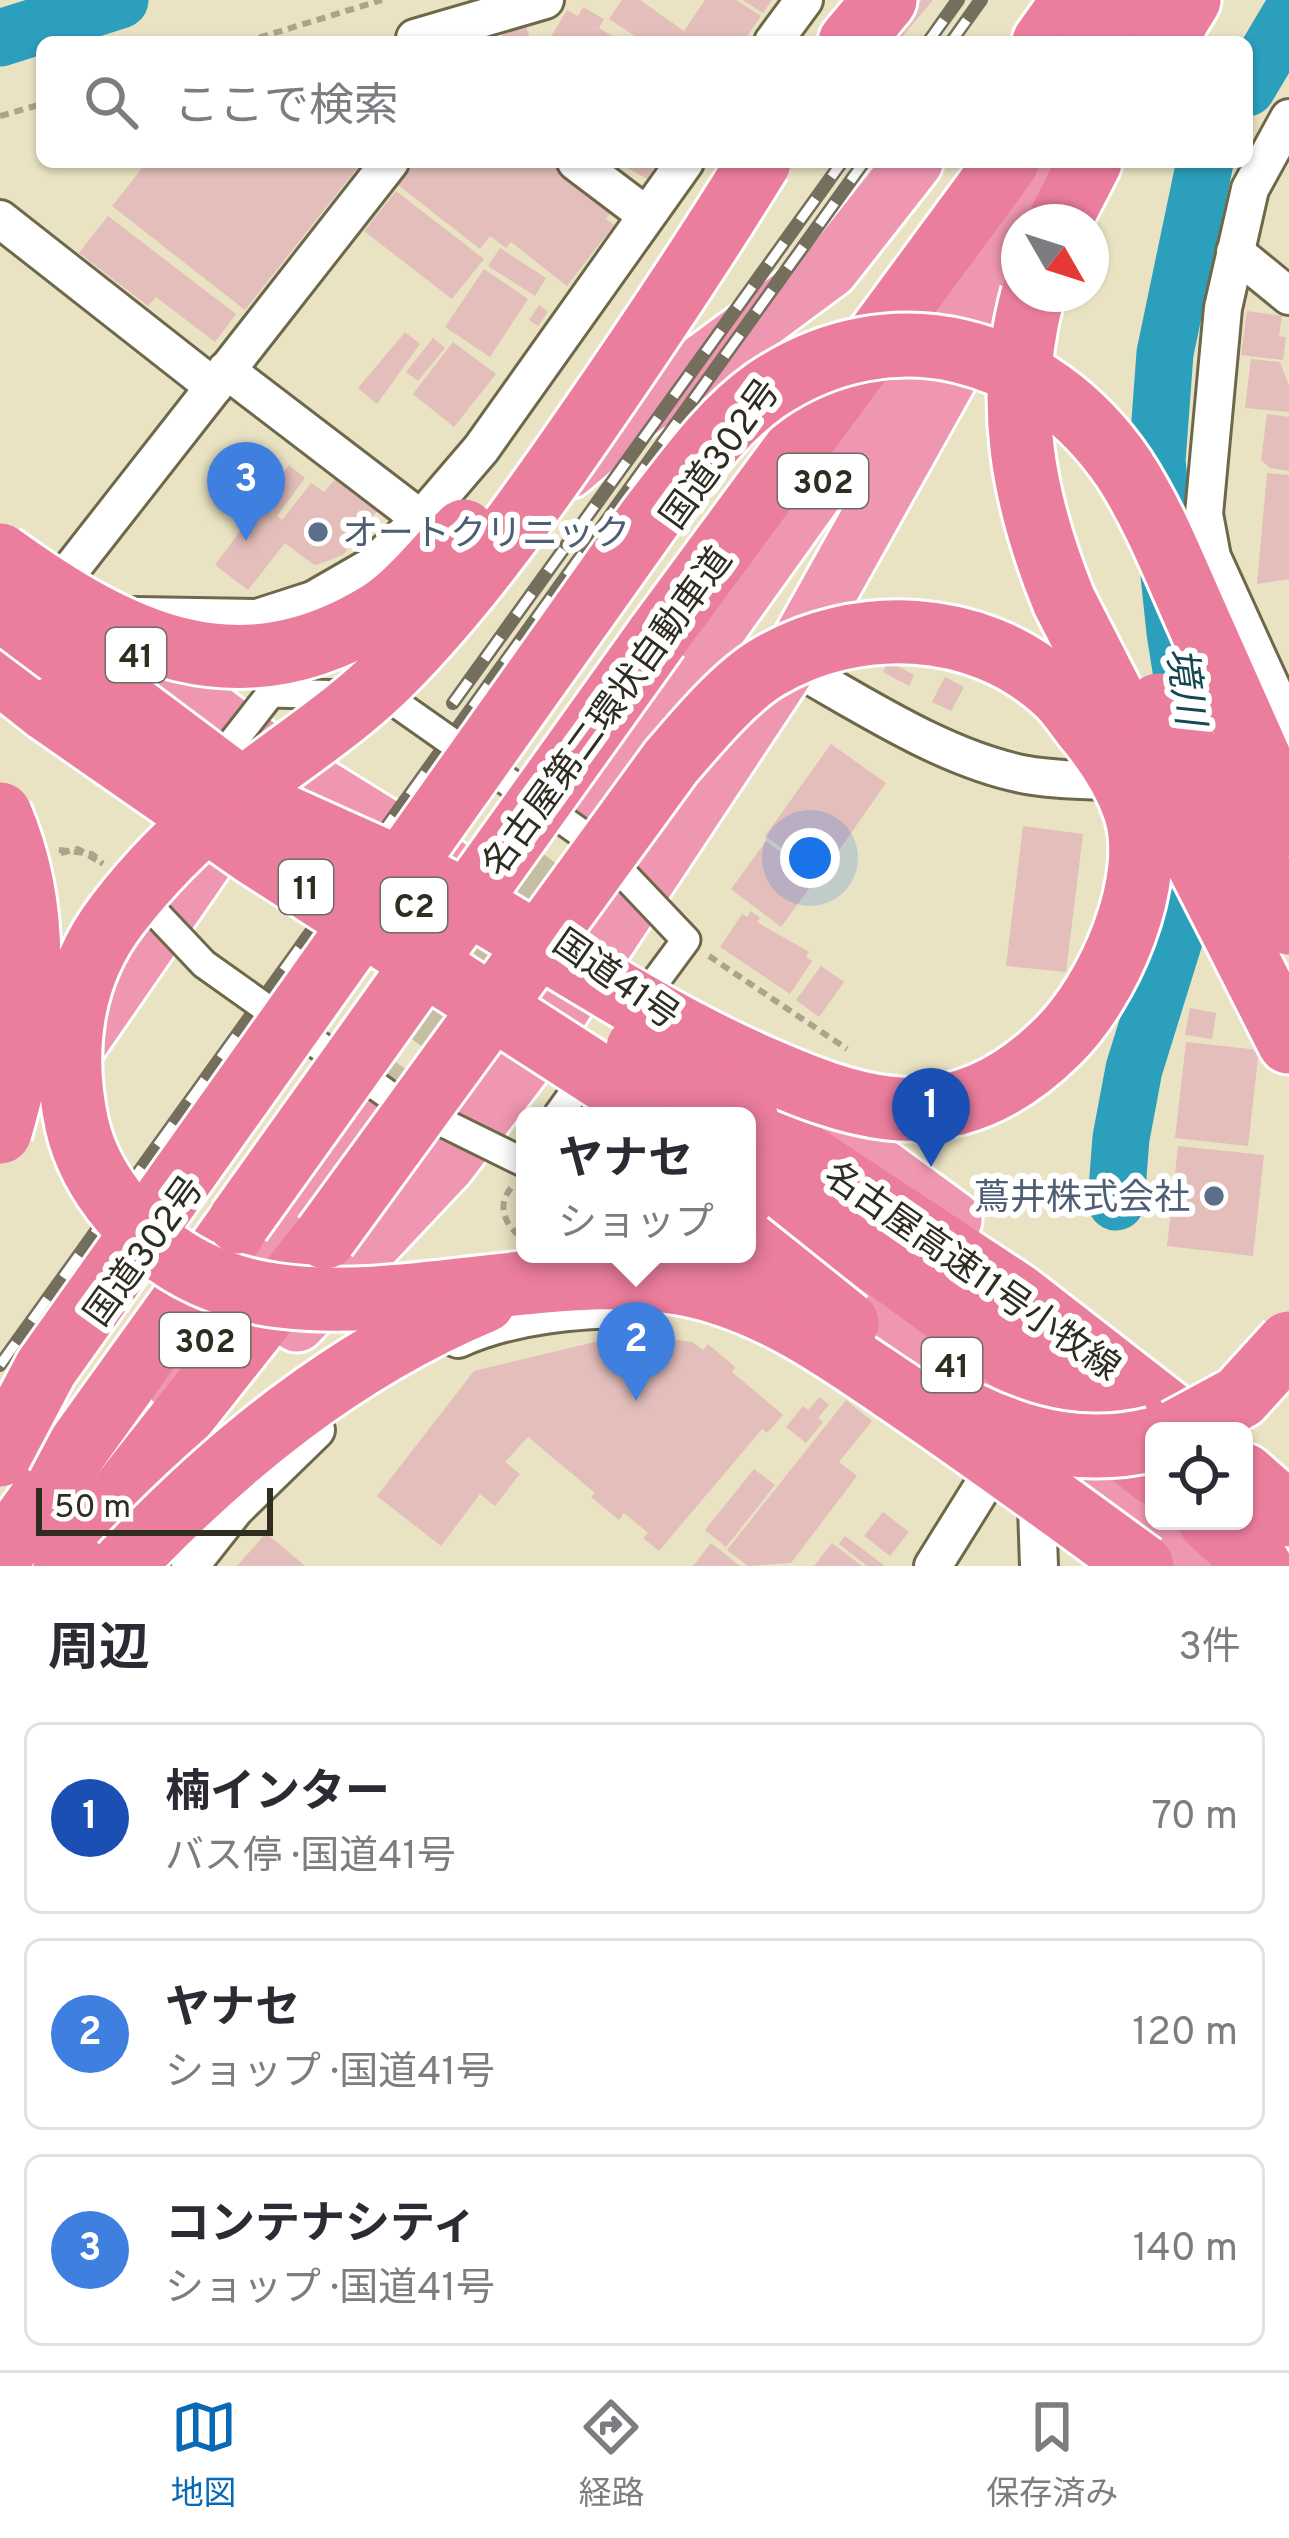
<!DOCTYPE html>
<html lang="ja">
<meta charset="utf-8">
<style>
body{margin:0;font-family:Overpass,"Noto Sans JP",sans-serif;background:#f2f2f3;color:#2b2b33}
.controls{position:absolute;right:36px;bottom:36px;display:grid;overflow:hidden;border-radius:18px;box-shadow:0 3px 9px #0004}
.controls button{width:108px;height:108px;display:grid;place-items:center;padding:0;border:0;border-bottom:3px solid #e1e1e2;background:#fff;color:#2b2b33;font:60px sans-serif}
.compass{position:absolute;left:1001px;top:204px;width:108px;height:108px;border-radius:50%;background:#fff;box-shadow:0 3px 9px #0004;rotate:129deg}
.scale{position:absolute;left:36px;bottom:30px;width:237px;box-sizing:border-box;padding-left:12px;border:6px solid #2f2c20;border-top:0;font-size:33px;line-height:42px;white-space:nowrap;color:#2f2c20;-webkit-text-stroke:9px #fff;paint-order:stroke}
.you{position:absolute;left:810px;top:858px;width:42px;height:42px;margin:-30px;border:9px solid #fff;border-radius:50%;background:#1a73e8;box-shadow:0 0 0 18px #1a73e833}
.badge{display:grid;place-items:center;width:78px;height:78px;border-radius:50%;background:#086ab6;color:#fff;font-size:39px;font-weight:700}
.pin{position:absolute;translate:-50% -99px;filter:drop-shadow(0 3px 6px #0008)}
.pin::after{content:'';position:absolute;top:63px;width:42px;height:36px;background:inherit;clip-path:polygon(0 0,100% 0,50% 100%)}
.popup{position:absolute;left:516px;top:1107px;width:240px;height:156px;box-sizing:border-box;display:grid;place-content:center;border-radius:18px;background:#fff;filter:drop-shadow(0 3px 9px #0005);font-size:39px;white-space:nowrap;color:#7c7c81}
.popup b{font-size:45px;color:#2b2b33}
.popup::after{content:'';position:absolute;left:50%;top:100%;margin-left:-24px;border:24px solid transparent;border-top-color:#fff}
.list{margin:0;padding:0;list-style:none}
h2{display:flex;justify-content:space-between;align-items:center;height:156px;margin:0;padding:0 48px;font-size:51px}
h2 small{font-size:39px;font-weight:400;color:#7c7c81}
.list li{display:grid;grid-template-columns:78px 1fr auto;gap:36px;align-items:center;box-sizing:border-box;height:192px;margin:0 24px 24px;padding:0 24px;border:3px solid #e1e1e2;border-radius:18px}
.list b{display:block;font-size:45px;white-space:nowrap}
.list p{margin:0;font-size:39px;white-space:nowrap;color:#7c7c81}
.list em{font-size:39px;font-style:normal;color:#7c7c81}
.icon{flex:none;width:66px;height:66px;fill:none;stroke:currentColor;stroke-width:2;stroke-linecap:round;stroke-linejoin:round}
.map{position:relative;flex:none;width:1289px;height:1566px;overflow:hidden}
.search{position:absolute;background:#fff;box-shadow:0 3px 9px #0004;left:36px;right:36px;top:36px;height:132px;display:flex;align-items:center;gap:30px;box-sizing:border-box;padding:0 42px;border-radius:18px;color:#7c7c81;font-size:45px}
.sheet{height:804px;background:#fff}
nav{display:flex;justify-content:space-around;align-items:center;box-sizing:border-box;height:168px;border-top:3px solid #e1e1e2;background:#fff;font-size:33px;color:#7c7c81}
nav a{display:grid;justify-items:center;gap:6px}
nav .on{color:#086ab6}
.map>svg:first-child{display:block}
</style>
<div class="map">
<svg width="1289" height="1566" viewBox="0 0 1289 1566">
<rect width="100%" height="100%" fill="#eae3c3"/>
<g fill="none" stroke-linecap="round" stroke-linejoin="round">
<g stroke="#2c9fbc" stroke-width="57">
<polyline points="0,38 120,0"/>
<polyline points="1247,88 1289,17"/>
<polyline points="1116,1202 1121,1138 1134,1069 1207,834 1175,632 1157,461 1165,353 1205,162"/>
</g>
</g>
<g fill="#e3beba">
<polygon points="622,0 640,0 684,31 705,0 736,0 761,16 743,42 644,42 609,19"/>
<polygon points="743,0 772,0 763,13"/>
<polygon points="921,0 933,0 898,42 821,42 886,42"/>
<polygon points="583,7 604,19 599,28 622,42 548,42 567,10 578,16"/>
<polygon points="525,22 531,42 504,42 500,30"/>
<polygon points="147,162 362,162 245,310 112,206"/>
<polygon points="416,162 547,162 612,211 606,219 614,225 567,286 511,242 506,248 490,236 480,249 398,185"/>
<polygon points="617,162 657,162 647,179"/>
<polygon points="396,191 484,259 452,299 364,231"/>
<polygon points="108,216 236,314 215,342 156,297 148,306 79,253"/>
<polygon points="500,248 546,278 535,296 488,266"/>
<polygon points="484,269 528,299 490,357 445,327"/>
<polygon points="539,305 548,312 538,326 529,320"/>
<polygon points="1247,311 1282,316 1279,336 1286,337 1283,360 1241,355"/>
<polygon points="405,332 420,344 377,404 358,388"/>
<polygon points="433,338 445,348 418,381 406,372"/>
<polygon points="453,342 496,374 454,427 413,394"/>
<polygon points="1251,359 1280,362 1289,386 1289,412 1245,408"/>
<polygon points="1267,414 1289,417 1289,471 1270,468 1261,460"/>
<polygon points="289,465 305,478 277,516 282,520 311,483 324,492 335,479 377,511 343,555 319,564 314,565 285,543 248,590 215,565"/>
<polygon points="1267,473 1289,475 1289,579 1257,584"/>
<polygon points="888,661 914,675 909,686 883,672"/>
<polygon points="945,677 964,687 951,711 932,702"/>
<polygon points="831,744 886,783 821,876 765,836"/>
<polygon points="1023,826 1083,834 1066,972 1006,966"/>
<polygon points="766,841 816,879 781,927 731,889"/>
<polygon points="751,911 760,918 757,922 809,952 806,957 812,961 790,994 720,947 742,914 747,917"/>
<polygon points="821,966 844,982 819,1017 796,1000"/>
<polygon points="1190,1008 1216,1013 1212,1039 1185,1035"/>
<polygon points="1186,1042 1259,1050 1248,1146 1175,1138"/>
<polygon points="1178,1146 1264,1155 1253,1256 1167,1246"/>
<polygon points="642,1338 659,1351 668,1339 693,1342 703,1350 708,1344 735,1367 732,1372 783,1415 767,1433 762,1429 659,1551 643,1538 648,1533 624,1513 619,1520 591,1497 595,1493 528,1437 505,1462 520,1474 495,1506 480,1494 441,1546 377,1496 474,1371 599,1341 600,1348"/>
<polygon points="820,1397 829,1405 818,1418 823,1422 806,1443 786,1427 803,1406 808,1410"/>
<polygon points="846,1400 872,1421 839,1462 857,1476 791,1563 748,1566 727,1550"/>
<polygon points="754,1469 775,1485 726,1547 705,1530"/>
<polygon points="883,1512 909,1532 890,1556 864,1536"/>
<polygon points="266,1533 305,1566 237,1566"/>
<polygon points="845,1536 885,1566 867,1566 839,1544"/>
<polygon points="711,1543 740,1566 693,1566"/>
<polygon points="832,1543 862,1566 814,1566"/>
</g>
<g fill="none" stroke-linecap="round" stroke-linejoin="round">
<polyline stroke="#c5bea2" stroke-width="57" stroke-dasharray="57 28" stroke-linecap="butt" points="369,1113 595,799"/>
<defs>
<g id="minor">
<polyline points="420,42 415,38 545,0"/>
<polyline points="773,42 804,0"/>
<polyline points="1289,118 1250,189 1223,308 1204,514 1212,557 1289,726"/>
<polyline points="576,162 646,215"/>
<polyline points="0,219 214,387"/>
<polyline points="1235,252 1289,296"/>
<polyline points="226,370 421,519 417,540"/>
<polyline points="54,591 390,162"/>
<polyline points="136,616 257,618 313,600 372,566 421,519 481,449 685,162"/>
<path d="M788,663c72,40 157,97 239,112 33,6 69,5 103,7"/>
<path d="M458,1339c56,-25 120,-30 181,-30"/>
<polyline points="1037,1507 1039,1566"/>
<polyline points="190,1566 235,1509 316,1430"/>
<polyline points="933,1566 991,1473"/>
</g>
<g id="trunk">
<polyline points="568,470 635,413 830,269 914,162"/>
<polyline points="103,630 276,760 447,866"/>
<polyline points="595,799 1051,162"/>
<polyline points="66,1061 239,811"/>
<polyline points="761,1080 953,1220"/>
<polyline points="813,1262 1154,1520"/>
<polyline points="297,1323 446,1165 531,1054 782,675 1019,251"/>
<polyline points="174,1382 369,1113"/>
<polyline points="1156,1521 1211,1566"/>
</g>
<g id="motorway">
<polyline points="850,42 885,0"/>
<polyline points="1044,42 1074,0"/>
<polyline points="1094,42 1124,0"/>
<polyline points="1163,42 1189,0"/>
<polyline points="1059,222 1090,162"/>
<polyline points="657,637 1007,162"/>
<polyline points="0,672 48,710"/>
<polyline points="1243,951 1289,1042"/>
<polyline points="747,1117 1017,1295 1192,1431"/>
<path d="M747,1172c142,94 276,194 407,301"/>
<polyline points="1244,1475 1289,1515"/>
<polyline points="1210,1521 1260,1566"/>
<polyline points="0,1556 235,1229"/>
<polyline points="65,1566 325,1237"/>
</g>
</defs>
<use href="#minor" stroke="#6e684b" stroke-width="42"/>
<use href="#trunk" stroke="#fff" stroke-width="63"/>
<use href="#motorway" stroke="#fff" stroke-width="69"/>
<g stroke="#aaa48b" stroke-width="6" stroke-dasharray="9 6" stroke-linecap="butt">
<polyline points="245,42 382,0"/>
<polyline points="0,116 42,104"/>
<polyline points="59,850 92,854 102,863"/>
<polyline points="709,956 847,1049"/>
<path d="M511,1188c-15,18 -6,37 11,50"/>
</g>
<use href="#minor" stroke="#fff" stroke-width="36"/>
<use href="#trunk" stroke="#ef97b0" stroke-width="57"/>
<use href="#motorway" stroke="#eb7d9d" stroke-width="63"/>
<defs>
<g id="rail">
<polyline points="928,42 958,0"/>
<polyline points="951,42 981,0"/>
<polyline points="453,703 842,162"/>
<polyline points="0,1365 864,162"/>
</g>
</defs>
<use href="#rail" stroke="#746f5c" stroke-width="14"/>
<use href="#rail" stroke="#fff" stroke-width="9" stroke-dasharray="27" stroke-linecap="butt"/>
<defs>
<g id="pedestrian-bridge">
<polyline points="210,771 271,693 386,696 591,840 686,940 635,1009"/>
<polyline points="134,890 204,964 393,1098 523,1162 525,1159"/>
<polyline points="557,1116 591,1069"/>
</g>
<g id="motorway-bridge">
<path d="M759,162c-56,91 -115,179 -176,267 -58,84 -119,169 -191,242 -49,50 -109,85 -163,130 -41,33 -80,72 -112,114 -47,61 -56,136 -40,210 7,31 24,61 45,86 145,179 409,20 598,82 64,20 116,57 171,94 86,58 168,118 251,179"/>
<path d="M1033,294c-29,107 -10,206 31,307l179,350"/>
<path d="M0,555c122,88 237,145 378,59 32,-20 59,-57 86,-83"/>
<polyline points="0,608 272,812"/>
<polyline points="1158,705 1237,828 1289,923"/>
<polyline points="48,710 252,852 661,1116"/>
<path d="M270,810c68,32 140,60 205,97 96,56 189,119 292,163 39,17 79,33 121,38 68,8 123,-20 170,-67 50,-49 100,-160 77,-231 -11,-32 -30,-60 -51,-85 -9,-12 -18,-26 -29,-35 -78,-71 -199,-75 -287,-23 -34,20 -71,65 -97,95l-346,475"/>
<path d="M0,814c45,105 31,212 0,318"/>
<polyline points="638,1048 746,1116"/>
<polyline points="239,1222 657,637"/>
<polyline points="747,1243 847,1323"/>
<path d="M970,1414c60,29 119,41 184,25"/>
<polyline points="1177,1431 1240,1397 1289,1343"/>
<path d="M0,1455l46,-87 604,-850c35,-44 69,-95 116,-128 126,-85 275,-44 358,79 30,46 50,98 72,147 31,70 62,140 93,209"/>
<path d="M122,1566c104,-110 221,-206 362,-265"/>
</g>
</defs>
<use href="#pedestrian-bridge" stroke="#6e684b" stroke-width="33" stroke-linecap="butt"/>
<use href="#motorway-bridge" stroke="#fff" stroke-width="69" stroke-linecap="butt"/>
<polyline stroke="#aaa48b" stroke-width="6" stroke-dasharray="9 6" stroke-linecap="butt" points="61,853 78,849 103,864"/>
<use href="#pedestrian-bridge" stroke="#fff" stroke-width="27"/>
<use href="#motorway-bridge" stroke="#eb7d9d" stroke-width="63"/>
</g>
<g fill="#5c6f8a" stroke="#fff" stroke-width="4.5">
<circle cx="318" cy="532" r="12"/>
<circle cx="1214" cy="1196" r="12"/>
</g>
<g text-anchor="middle" stroke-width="12" stroke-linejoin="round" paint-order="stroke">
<g fill="#fff" stroke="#6d6b63" stroke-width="3">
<rect x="778" y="454" width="90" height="54" rx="9"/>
<rect x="106" y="628" width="60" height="54" rx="9"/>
<rect x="279" y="860" width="54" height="54" rx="9"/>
<rect x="381" y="878" width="66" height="54" rx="9"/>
<rect x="160" y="1313" width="90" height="54" rx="9"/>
<rect x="922" y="1338" width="60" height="54" rx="9"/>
</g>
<g font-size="33" font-weight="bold" fill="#2f2c20">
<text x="823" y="493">302</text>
<text x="136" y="667">41</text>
<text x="306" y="899">11</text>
<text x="414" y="917">C2</text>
<text x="205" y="1352">302</text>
<text x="952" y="1377">41</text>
</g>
<g font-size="36" fill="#2f2c20" stroke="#fff">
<text transform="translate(719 453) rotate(-54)" y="13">国道302号</text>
<text transform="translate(606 711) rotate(-54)" y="13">名古屋第二環状自動車道</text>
<text transform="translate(617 978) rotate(35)" y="13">国道41号</text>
<text transform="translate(143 1250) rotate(-54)" y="13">国道302号</text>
<text transform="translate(973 1270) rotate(35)" y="13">名古屋高速11号小牧線</text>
</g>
<g font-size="36" fill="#4e5e75" stroke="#fff" text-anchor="start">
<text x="342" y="545">オートクリニック</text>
<text x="1190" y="1209" text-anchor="end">蔦井株式会社</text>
</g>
<g font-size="39" font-style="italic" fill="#174653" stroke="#fff">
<text transform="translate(1187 686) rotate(82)" y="14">境川</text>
</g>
</g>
</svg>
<div class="controls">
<button><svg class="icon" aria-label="locate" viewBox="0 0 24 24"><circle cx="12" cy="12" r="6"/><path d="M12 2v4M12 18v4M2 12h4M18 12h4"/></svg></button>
</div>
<svg class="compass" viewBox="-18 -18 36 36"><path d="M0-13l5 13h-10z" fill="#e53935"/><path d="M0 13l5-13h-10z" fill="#7c7c81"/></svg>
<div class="scale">50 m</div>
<div class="you"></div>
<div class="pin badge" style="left:931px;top:1167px;background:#1a4fb4">1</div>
<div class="pin badge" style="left:636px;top:1401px;background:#3f7fe0">2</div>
<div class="popup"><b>ヤナセ</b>ショップ</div>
<div class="pin badge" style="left:246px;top:541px;background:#3f7fe0">3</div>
<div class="search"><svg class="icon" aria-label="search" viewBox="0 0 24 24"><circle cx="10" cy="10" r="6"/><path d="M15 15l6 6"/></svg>ここで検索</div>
</div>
<section class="sheet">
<h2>周辺<small>3件</small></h2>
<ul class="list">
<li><span class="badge" style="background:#1a4fb4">1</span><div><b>楠インター</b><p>バス停 · 国道41号</p></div><em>70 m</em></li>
<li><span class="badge" style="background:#3f7fe0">2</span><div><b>ヤナセ</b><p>ショップ · 国道41号</p></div><em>120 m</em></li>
<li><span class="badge" style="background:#3f7fe0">3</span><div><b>コンテナシティ</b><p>ショップ · 国道41号</p></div><em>140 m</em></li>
</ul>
</section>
<nav>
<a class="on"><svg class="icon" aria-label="map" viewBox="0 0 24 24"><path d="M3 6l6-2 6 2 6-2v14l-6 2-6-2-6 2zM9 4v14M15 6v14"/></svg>地図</a>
<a><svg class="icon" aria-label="directions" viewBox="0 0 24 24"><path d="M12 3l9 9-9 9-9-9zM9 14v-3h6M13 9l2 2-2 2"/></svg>経路</a>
<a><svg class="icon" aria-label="saved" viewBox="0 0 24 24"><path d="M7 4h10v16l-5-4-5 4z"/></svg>保存済み</a>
</nav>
